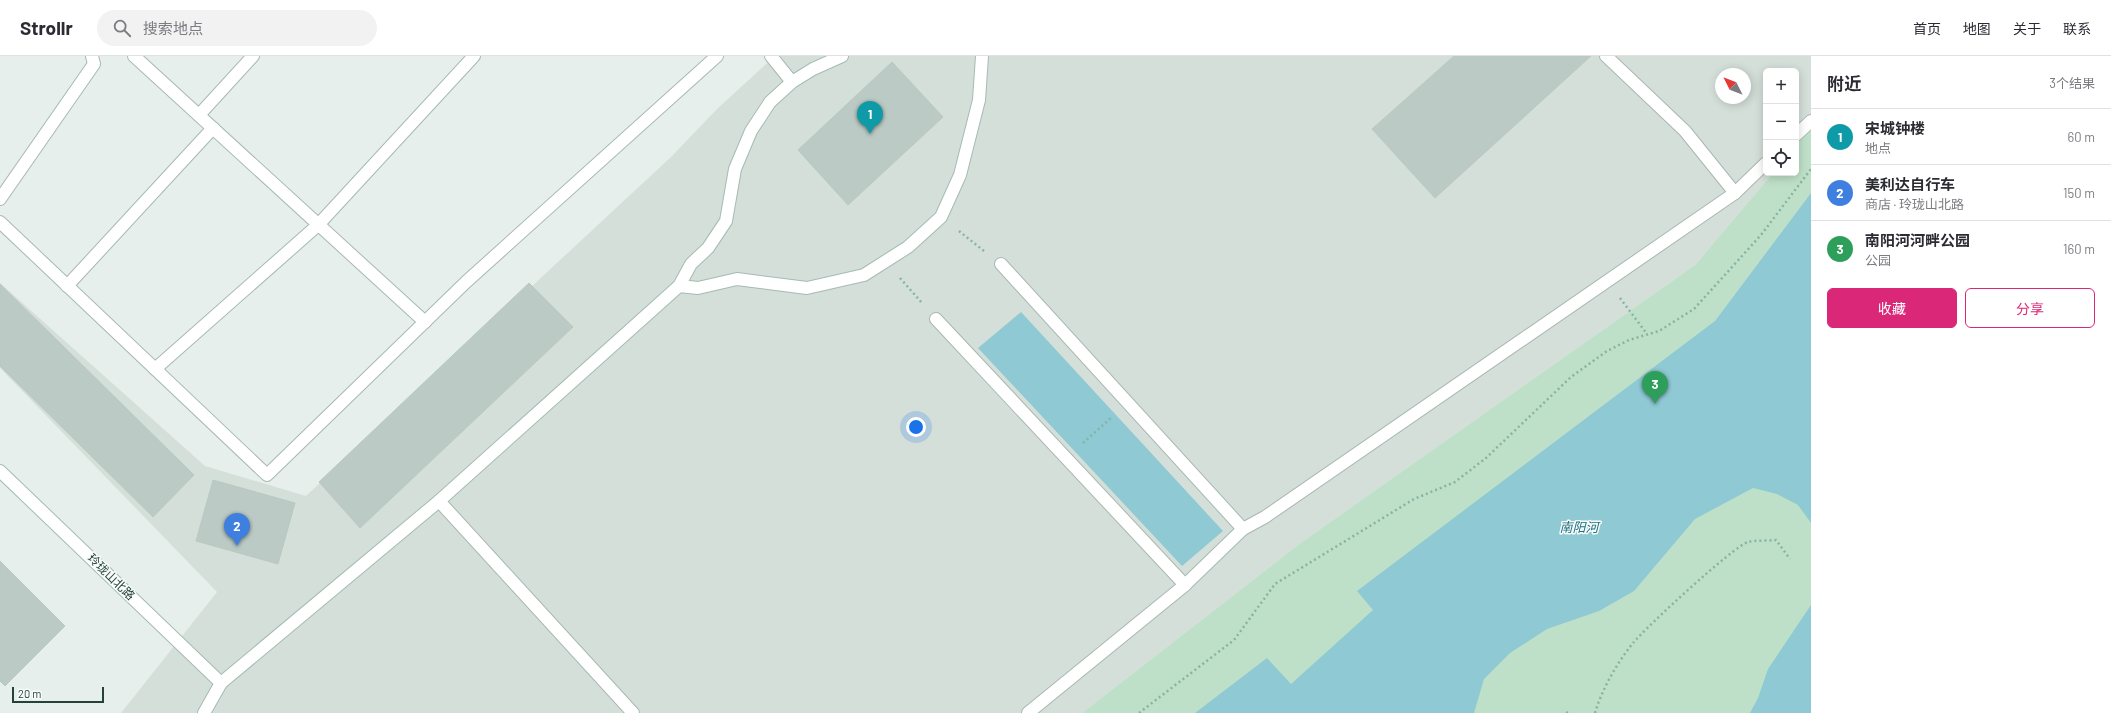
<!DOCTYPE html>
<html lang="zh">
<meta charset="utf-8">
<style>
body{margin:0;font-family:Barlow,"Noto Sans SC",sans-serif;background:#f2f2f3;color:#2b2b33}
.controls{position:absolute;right:12px;top:12px;display:grid;overflow:hidden;border-radius:6px;box-shadow:0 2px 10px #0003}
.controls button{width:36px;height:36px;display:grid;place-items:center;padding:0;border:0;border-bottom:1px solid #e1e1e2;background:#fff;color:#2b2b33;font:20px sans-serif}
.compass{position:absolute;left:1715px;top:12px;width:36px;height:36px;border-radius:50%;background:#fff;box-shadow:0 2px 10px #0003;rotate:312deg}
.scale{position:absolute;left:12px;bottom:10px;width:92px;box-sizing:border-box;padding-left:4px;border:2px solid #24423a;border-top:0;font-size:11px;line-height:14px;white-space:nowrap;color:#24423a;-webkit-text-stroke:3px #f7fbf9;paint-order:stroke}
.you{position:absolute;left:916px;top:371px;width:14px;height:14px;margin:-10px;border:3px solid #fff;border-radius:50%;background:#1a73e8;box-shadow:0 0 0 6px #1a73e833}
.badge{display:grid;place-items:center;width:26px;height:26px;border-radius:50%;background:#db2777;color:#fff;font-size:13px;font-weight:700}
.pin{position:absolute;translate:-50% -33px;filter:drop-shadow(0 1px 2px #0008)}
.pin::after{content:'';position:absolute;top:21px;width:14px;height:12px;background:inherit;clip-path:polygon(0 0,100% 0,50% 100%)}
.list{margin:0;padding:0;list-style:none}
h2{display:flex;justify-content:space-between;align-items:center;height:52px;margin:0;padding:0 16px;font-size:17px}
h2 small{font-size:13px;font-weight:400;color:#7c7c81}
.list li{display:grid;grid-template-columns:26px 1fr auto;gap:12px;align-items:center;box-sizing:border-box;height:56px;padding:0 16px;border-top:1px solid #e1e1e2}
.list b{display:block;font-size:15px;white-space:nowrap}
.list p{margin:0;font-size:13px;white-space:nowrap;color:#7c7c81}
.list em{font-size:13px;font-style:normal;color:#7c7c81}
.actions{display:flex;gap:8px;padding:12px 16px}
.actions a{flex:1;padding:9px 0;border:1px solid #db2777;border-radius:6px;text-align:center;font-size:14px;color:#db2777}
.actions .main{background:#db2777;color:#fff}
.icon{flex:none;width:22px;height:22px;fill:none;stroke:currentColor;stroke-width:2;stroke-linecap:round;stroke-linejoin:round}
.map{position:relative;flex:none;width:1811px;height:657px;overflow:hidden}
header{display:flex;align-items:center;gap:24px;box-sizing:border-box;height:56px;padding:0 20px;background:#fff;border-bottom:1px solid #e1e1e2}
header strong{font-size:19px}
nav{display:flex;gap:22px;margin-inline-start:auto;font-size:14px}
.search{width:280px;height:36px;background:#f2f2f3;display:flex;align-items:center;gap:10px;box-sizing:border-box;padding:0 14px;border-radius:22px;color:#7c7c81;font-size:15px}
main{display:flex}
aside{flex:1;background:#fff}
.map>svg:first-child{display:block}
</style>
<header>
<strong>Strollr</strong>
<div class="search"><svg class="icon" aria-label="search" viewBox="0 0 24 24"><circle cx="10" cy="10" r="6"/><path d="M15 15l6 6"/></svg>搜索地点</div>
<nav><a>首页</a><a>地图</a><a>关于</a><a>联系</a></nav>
</header>
<main>
<div class="map">
<svg width="1811" height="657" viewBox="0 0 1811 657">
<rect width="100%" height="100%" fill="#e6efeb"/>
<path fill="#d4dfda" fill-rule="evenodd" d="M775,0h1036v72l-15,17v-74h-30v102h7l-78,92 -393,277 -220,171h-961l96,-121 -217,-224v-85l205,183 101,30 365,-339 47,-49zM1721,18h24v24h-24z"/>
<polygon fill="#bfe0c8" points="1811,72 1811,657 1082,657 1302,486 1695,209 1773,117 1796,117 1796,89"/>
<g fill="#8ec9d4">
<polygon points="1811,137 1811,467 1798,449 1777,438 1753,432 1695,463 1634,535 1599,555 1547,573 1510,597 1484,623 1474,657 1195,657 1267,602 1291,628 1373,554 1357,535 1715,265"/>
<polygon points="1021,256 1223,475 1182,510 978,292"/>
<polygon points="1811,549 1811,657 1750,657 1758,642 1768,613"/>
</g>
<g fill="#bbcac4" stroke="#b8c9c2">
<polygon points="1454,0 1591,0 1435,142 1372,73"/>
<polygon points="892,6 943,61 848,149 798,94"/>
<polygon points="529,227 573,271 360,472 319,426"/>
<polygon points="0,228 194,419 153,461 0,310"/>
<polygon points="213,424 295,447 278,508 196,485"/>
<polygon points="0,505 65,570 5,630 0,625"/>
</g>
<g fill="none" stroke-linecap="round" stroke-linejoin="round">
<defs>
<g id="lane">
<polyline points="1606,0 1685,75 1735,137"/>
<polyline points="199,59 253,0"/>
<polyline points="1796,79 1811,65"/>
<polyline points="1001,208 1243,473"/>
<polyline points="67,230 213,72"/>
<polyline points="936,263 1185,529"/>
<polyline points="155,313 318,169 474,0"/>
<polyline points="439,445 633,657"/>
<polyline points="1028,657 1185,529 1243,473 1265,461 1735,137 1766,107"/>
</g>
<g id="street">
<polyline points="134,0 425,266"/>
<polyline points="771,0 792,26"/>
<polyline points="0,143 94,8 92,0"/>
<polyline points="0,166 267,419 466,226 717,0"/>
</g>
<g id="secondary">
<polyline points="679,230 698,232 737,223 807,232 864,219 908,191 941,161 960,119 979,44 982,0"/>
<polyline points="0,415 221,627"/>
<polyline points="204,657 221,627 439,445 679,230 691,208 708,192 726,165 735,113 751,75 770,46 792,26 813,13 842,0"/>
</g>
</defs>
<use href="#lane" stroke="#a8b8b2" stroke-width="14"/>
<use href="#street" stroke="#a8b8b2" stroke-width="14"/>
<use href="#secondary" stroke="#a4bbb3" stroke-width="14"/>
<g stroke="#86b3a5" stroke-width="2.5" stroke-dasharray="2 3" stroke-linecap="butt">
<polyline points="959,175 984,195"/>
<polyline points="900,222 922,247"/>
<polyline points="1620,242 1647,278"/>
<polyline points="1083,387 1112,361"/>
<polyline points="1566,656 1568,657"/>
<polyline points="1139,657 1234,584 1275,528 1414,443 1455,426 1486,402 1571,321 1607,295 1629,284 1659,275 1694,253 1761,179 1811,113"/>
<path d="M1595,657c7,-24 22,-50 38,-70 12,-15 101,-97 115,-101 8,-2 19,-1 28,-2l14,19"/>
</g>
<use href="#lane" stroke="#fff" stroke-width="12"/>
<use href="#street" stroke="#fff" stroke-width="12"/>
<use href="#secondary" stroke="#fff" stroke-width="12"/>
</g>
<g text-anchor="middle" stroke-width="3" stroke-linejoin="round" paint-order="stroke">
<g font-size="12" fill="#24423a" stroke="#f7fbf9">
<text transform="translate(111 521) rotate(44)" y="4">玲珑山北路</text>
</g>
<g font-size="13" font-style="italic" fill="#1c6f80" stroke="#f7fbf9">
<text x="1579" y="476">南阳河</text>
</g>
</g>
</svg>
<div class="controls">
<button>+</button>
<button>−</button>
<button><svg class="icon" aria-label="locate" viewBox="0 0 24 24"><circle cx="12" cy="12" r="6"/><path d="M12 2v4M12 18v4M2 12h4M18 12h4"/></svg></button>
</div>
<svg class="compass" viewBox="-18 -18 36 36"><path d="M0-13l5 13h-10z" fill="#e53935"/><path d="M0 13l5-13h-10z" fill="#7c7c81"/></svg>
<div class="scale">20 m</div>
<div class="you"></div>
<div class="pin badge" style="left:870px;top:78px;background:#0f9aa8">1</div>
<div class="pin badge" style="left:237px;top:490px;background:#3f7fe0">2</div>
<div class="pin badge" style="left:1655px;top:348px;background:#2e9e5b">3</div>
</div>
<aside>
<h2>附近<small>3个结果</small></h2>
<ul class="list">
<li><span class="badge" style="background:#0f9aa8">1</span><div><b>宋城钟楼</b><p>地点</p></div><em>60 m</em></li>
<li><span class="badge" style="background:#3f7fe0">2</span><div><b>美利达自行车</b><p>商店 · 玲珑山北路</p></div><em>150 m</em></li>
<li><span class="badge" style="background:#2e9e5b">3</span><div><b>南阳河河畔公园</b><p>公园</p></div><em>160 m</em></li>
</ul>
<div class="actions"><a class="main">收藏</a><a>分享</a></div>
</aside>
</main>
